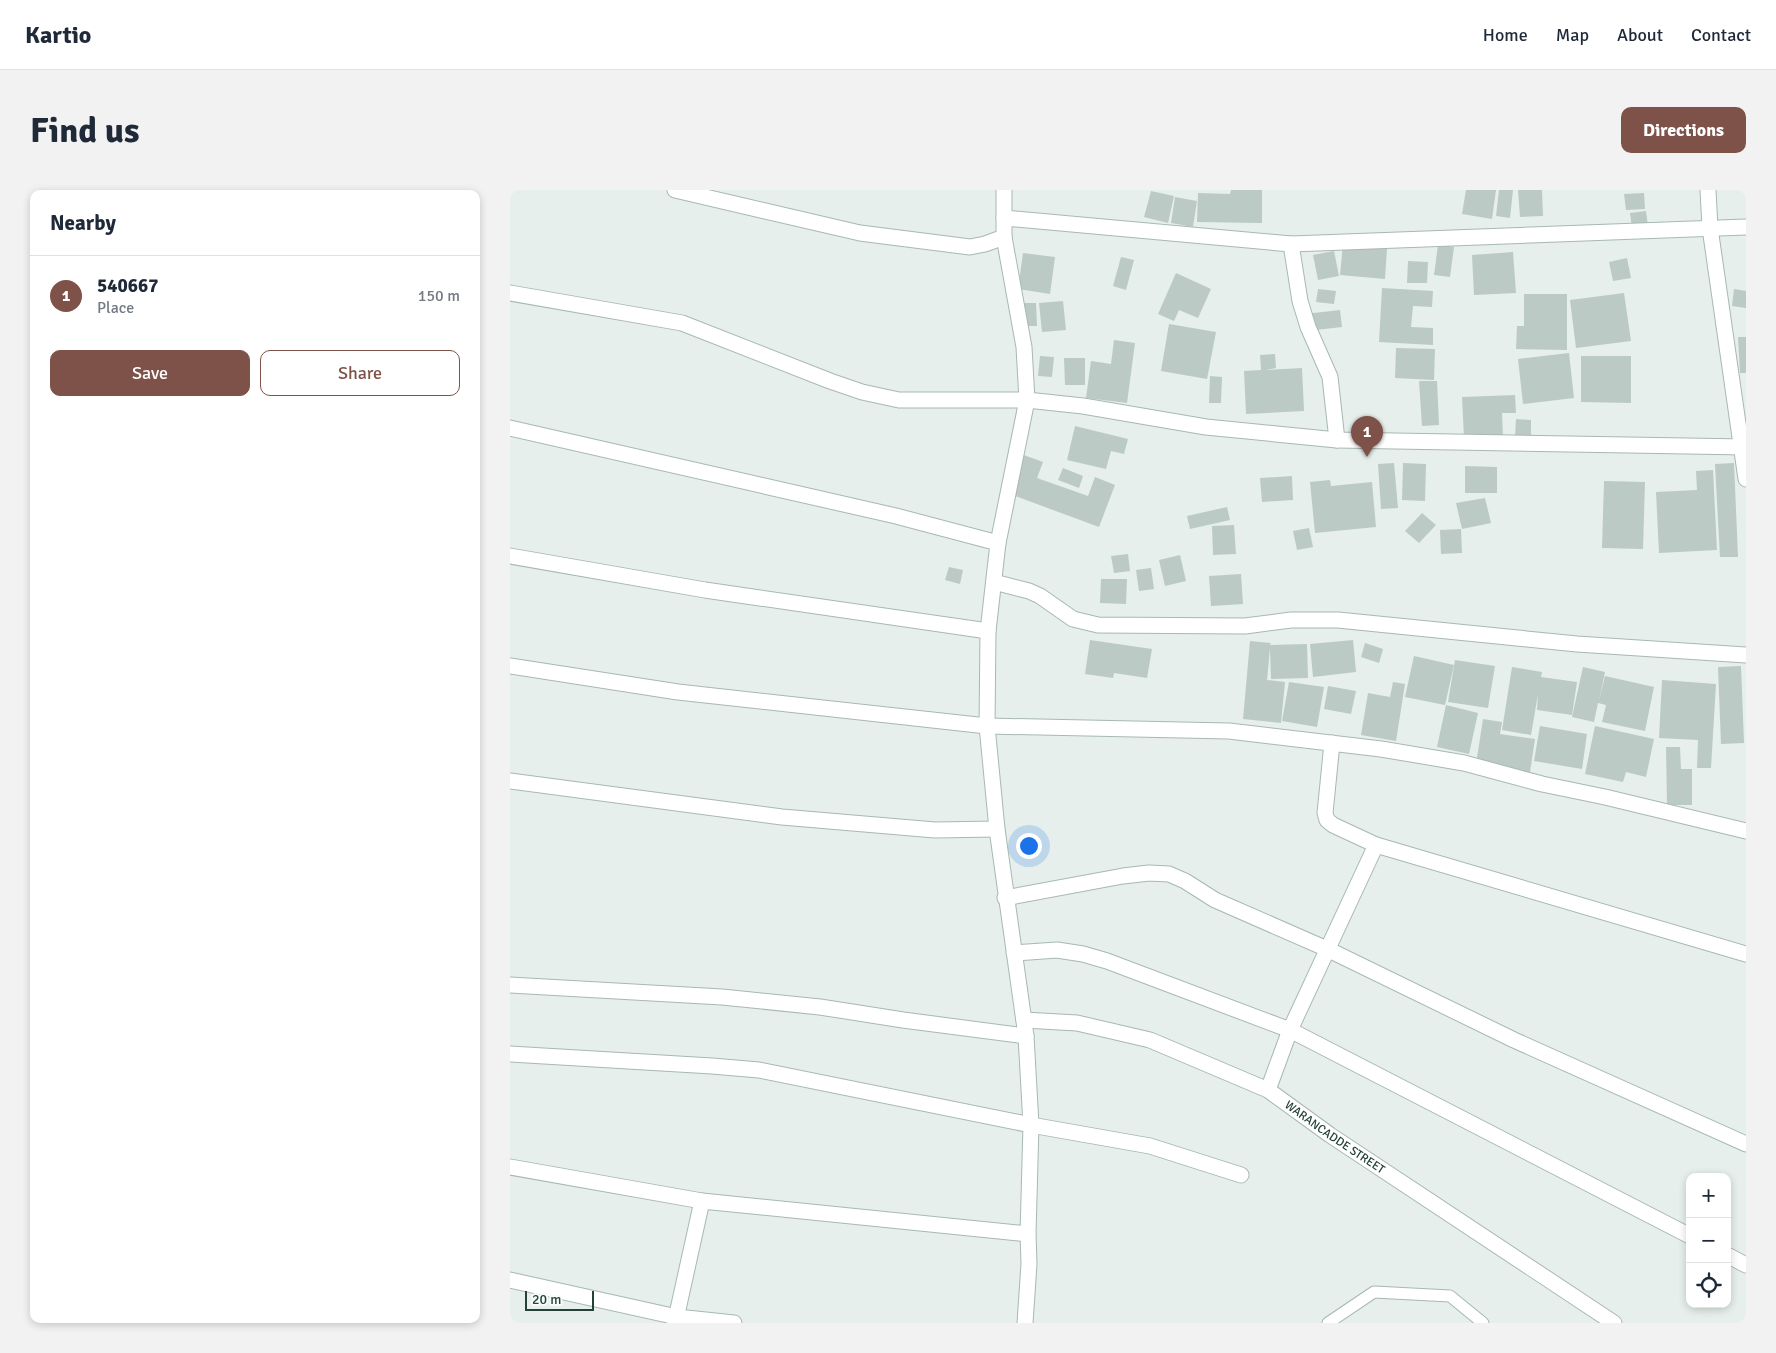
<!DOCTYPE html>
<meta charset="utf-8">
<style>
body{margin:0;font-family:Signika,sans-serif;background:#f2f2f3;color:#1f2937}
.controls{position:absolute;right:15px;bottom:15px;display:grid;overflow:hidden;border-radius:10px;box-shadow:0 2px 8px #0003}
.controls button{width:45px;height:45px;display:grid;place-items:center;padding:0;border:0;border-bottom:1px solid #e0e1e3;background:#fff;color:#1f2937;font:25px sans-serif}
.scale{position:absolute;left:15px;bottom:12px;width:69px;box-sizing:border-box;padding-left:5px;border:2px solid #24423a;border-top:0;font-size:14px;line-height:18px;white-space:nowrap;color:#24423a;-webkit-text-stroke:4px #f7fbf9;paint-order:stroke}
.you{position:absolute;left:518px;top:655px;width:18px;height:18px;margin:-12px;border:4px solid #fff;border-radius:50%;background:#1a73e8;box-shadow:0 0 0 8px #1a73e833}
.badge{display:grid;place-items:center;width:32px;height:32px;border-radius:50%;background:#7f5249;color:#fff;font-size:16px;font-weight:700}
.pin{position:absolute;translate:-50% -41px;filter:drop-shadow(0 1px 2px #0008)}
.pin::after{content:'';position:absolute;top:26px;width:18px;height:15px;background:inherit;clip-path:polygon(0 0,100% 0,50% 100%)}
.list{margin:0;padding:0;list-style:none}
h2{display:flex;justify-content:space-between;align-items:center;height:65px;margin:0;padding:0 20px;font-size:21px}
h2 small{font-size:16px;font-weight:400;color:#747a83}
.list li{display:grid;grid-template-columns:32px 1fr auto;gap:15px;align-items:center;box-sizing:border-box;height:80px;padding:0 20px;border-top:1px solid #e0e1e3}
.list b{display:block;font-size:19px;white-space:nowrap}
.list p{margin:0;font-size:16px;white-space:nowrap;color:#747a83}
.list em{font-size:16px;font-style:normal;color:#747a83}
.actions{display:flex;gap:10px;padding:15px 20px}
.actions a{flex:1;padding:11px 0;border:1px solid #7f5249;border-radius:10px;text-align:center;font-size:18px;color:#7f5249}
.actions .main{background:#7f5249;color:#fff}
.icon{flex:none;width:28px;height:28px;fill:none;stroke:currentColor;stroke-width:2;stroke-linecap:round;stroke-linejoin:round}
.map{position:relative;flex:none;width:1236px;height:1133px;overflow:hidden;border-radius:10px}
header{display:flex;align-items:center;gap:30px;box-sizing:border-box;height:70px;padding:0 25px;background:#fff;border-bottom:1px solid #e0e1e3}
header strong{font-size:24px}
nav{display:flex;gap:28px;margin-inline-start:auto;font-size:18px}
.intro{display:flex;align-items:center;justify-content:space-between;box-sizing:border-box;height:120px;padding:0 30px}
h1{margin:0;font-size:35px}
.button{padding:12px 22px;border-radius:10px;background:#7f5249;color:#fff;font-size:18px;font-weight:700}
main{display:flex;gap:30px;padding:0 30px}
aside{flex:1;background:#fff;border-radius:10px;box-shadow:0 2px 8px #0003}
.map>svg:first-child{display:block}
</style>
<header>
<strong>Kartio</strong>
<nav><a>Home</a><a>Map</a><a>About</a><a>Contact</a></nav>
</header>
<div class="intro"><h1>Find us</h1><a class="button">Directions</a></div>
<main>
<aside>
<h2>Nearby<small></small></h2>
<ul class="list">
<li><span class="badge">1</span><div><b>540667</b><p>Place</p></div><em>150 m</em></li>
</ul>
<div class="actions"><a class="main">Save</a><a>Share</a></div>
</aside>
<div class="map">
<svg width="1236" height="1133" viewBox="0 0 1236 1133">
<rect width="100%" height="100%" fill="#e6efeb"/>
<g fill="#bbcac4">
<polygon points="721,0 752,0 752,33 687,32 688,3 720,4"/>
<polygon points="956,0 986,0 982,29 952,24"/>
<polygon points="989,0 1003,0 1000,28 986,26"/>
<polygon points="1008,0 1032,0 1033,26 1010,27"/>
<polygon points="641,1 664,6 658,33 634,27"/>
<polygon points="1134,3 1135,19 1116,20 1114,4"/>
<polygon points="665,7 687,11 683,37 661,33"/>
<polygon points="1136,21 1138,36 1122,38 1120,23"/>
<polygon points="833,54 877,58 875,89 830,85"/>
<polygon points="928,55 944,57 940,87 924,85"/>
<polygon points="824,61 829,86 808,90 803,65"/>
<polygon points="1003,62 1006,103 964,105 962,65"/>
<polygon points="513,63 545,67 540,104 508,99"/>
<polygon points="611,67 624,70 616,100 603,96"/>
<polygon points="1117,68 1121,88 1103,91 1099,72"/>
<polygon points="898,71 918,72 917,93 897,93"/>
<polygon points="666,83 701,99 688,128 669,120 664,131 648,124"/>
<polygon points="872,98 923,101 922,117 903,116 901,137 923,138 923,155 869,152"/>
<polygon points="808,99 826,101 824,114 806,112"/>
<polygon points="1224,99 1236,101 1236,118 1222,116"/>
<polygon points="1114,103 1121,151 1066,158 1060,110"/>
<polygon points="1014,104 1057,104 1057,160 1006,159 1007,136 1014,136"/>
<polygon points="553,111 556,140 532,142 529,113"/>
<polygon points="511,113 526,113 527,136 511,136"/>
<polygon points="830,120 832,137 797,141 795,124"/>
<polygon points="659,134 706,142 697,189 651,181"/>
<polygon points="1228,147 1236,147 1236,183 1230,183"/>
<polygon points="604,150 625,153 617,213 576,208 581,171 601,174"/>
<polygon points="886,158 925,159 924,190 885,188"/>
<polygon points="1059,163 1064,208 1013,214 1008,169"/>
<polygon points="765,164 766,178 756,180 792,178 794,221 736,224 734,181 751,180 750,165"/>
<polygon points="530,166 544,167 542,187 528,186"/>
<polygon points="1071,166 1121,166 1121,213 1071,212"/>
<polygon points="554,168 575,168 575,195 555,195"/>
<polygon points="700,186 712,187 711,213 699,213"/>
<polygon points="909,191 927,191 929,235 912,236"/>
<polygon points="1005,205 1006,223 992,223 993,247 954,248 952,207"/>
<polygon points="1006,229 1021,230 1021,246 1005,246"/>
<polygon points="565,236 618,249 614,264 601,261 596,279 557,270"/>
<polygon points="511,264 533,272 527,288 578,306 585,287 605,295 589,337 497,303"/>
<polygon points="884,273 888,318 871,319 868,274"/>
<polygon points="893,273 916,274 915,311 892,310"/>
<polygon points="1224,273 1228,367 1210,367 1205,274"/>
<polygon points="955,276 987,277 987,303 955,303"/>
<polygon points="553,278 573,286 569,298 548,290"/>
<polygon points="1203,280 1207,360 1149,363 1146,302 1187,300 1186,281"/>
<polygon points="782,286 783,310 752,312 750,288"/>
<polygon points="820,290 821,296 862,292 866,337 805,343 800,292"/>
<polygon points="1094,291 1135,292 1133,359 1092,358"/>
<polygon points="975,308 981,333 952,339 946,313"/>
<polygon points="717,317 720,330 680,339 677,326"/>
<polygon points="912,323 926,335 909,353 895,341"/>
<polygon points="724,335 726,364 703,365 702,336"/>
<polygon points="799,338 803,357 787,360 783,341"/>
<polygon points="951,339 952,363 931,364 930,340"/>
<polygon points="618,364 620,381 604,383 601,366"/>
<polygon points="670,365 676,391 655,396 649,370"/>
<polygon points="439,377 453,380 450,394 435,390"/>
<polygon points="641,378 644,399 629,401 626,380"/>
<polygon points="731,384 733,414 701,416 699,386"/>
<polygon points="591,389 617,389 616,414 590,413"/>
<polygon points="580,450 642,459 637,488 604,483 603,488 575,484"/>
<polygon points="843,450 846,482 803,487 800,454"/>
<polygon points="740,451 761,453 760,455 797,454 798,488 761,489 760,458 757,490 775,492 771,533 733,529"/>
<polygon points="855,453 873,459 869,473 851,467"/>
<polygon points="904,466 944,475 935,515 895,507"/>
<polygon points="945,470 985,476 978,518 938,512"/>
<polygon points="1231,476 1234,553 1211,554 1208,477"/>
<polygon points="1002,477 1032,482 1031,487 1067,492 1062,525 1027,520 1028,504 1021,545 992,540"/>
<polygon points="1073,477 1095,482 1089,511 1095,486 1144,497 1135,541 1092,532 1096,515 1088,513 1084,532 1062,527"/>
<polygon points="1152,490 1206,494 1201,578 1187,578 1188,550 1149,548"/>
<polygon points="779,492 814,497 807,537 772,531"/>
<polygon points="883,492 895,494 886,551 851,545 858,503 880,507"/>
<polygon points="818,496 846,501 841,524 814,519"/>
<polygon points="936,515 968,523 959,564 927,557"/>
<polygon points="973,529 992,532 990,544 1025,549 1020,582 966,574"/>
<polygon points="1030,536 1077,544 1072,579 1024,571"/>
<polygon points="1085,536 1144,549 1136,587 1116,582 1113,592 1075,584"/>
<polygon points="1156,557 1170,557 1171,579 1182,579 1182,615 1157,615"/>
</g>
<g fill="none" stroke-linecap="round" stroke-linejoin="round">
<defs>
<polyline id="service" points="818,1133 864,1102 940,1106 973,1133"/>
<g id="minor">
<polyline points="165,0 350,43 460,57 475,54 494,47"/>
<polyline points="494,0 494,47 514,157 517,210 488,353 478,441 477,536 487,639 516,846 521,935 518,1044 519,1074 515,1133"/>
<polyline points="1198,0 1200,38 1236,289"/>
<polyline points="494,28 781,54 1236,37"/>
<polyline points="781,54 790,111 798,137 820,187 827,250"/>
<polyline points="0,103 172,133 320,191 352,202 389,210 517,210 573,216 696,237 827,250 1236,257"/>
<polyline points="0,238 386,326 488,353"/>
<polyline points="0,366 195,400 478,441"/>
<polyline points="484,392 519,401 530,406 563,429 588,435 735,436 781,430 828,430 1067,454 1236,465"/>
<polyline points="0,476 168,502 477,536 719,541 871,559 954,573 1032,594 1095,607 1236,641"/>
<polyline points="822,553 815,623 817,630 823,635 866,655 1236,764"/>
<polyline points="0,591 272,627 425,640 487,639"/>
<polyline points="495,708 613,686 639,683 659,684 675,691 705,710 817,759 1004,850 1236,954"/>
<polyline points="504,763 547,760 573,764 597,771 780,840 1180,1046"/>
<polyline points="0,795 212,807 310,817 393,830 516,846"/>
<path id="s1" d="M514,830l53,3 73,17 118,50 62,45 284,188"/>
<polyline points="0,864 202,876 249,880 521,935 640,956 731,985"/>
<polyline points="758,900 780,840 866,655"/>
<polyline points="0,977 192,1011 518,1044"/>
<polyline points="1217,1065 1236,1075"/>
<polyline points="0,1090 167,1127 224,1133"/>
<polyline points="165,1133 192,1011"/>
</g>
</defs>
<use href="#service" stroke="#a8b8b2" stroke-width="13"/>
<use href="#minor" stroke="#a8b8b2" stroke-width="17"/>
<use href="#service" stroke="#fff" stroke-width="11"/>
<use href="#minor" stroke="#fff" stroke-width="15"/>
</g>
<g text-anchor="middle" stroke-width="4" stroke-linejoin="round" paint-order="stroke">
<g font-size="12" fill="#24423a" stroke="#f7fbf9">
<text dy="4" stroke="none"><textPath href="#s1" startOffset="338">WARANCADDE STREET</textPath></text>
</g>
</g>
</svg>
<div class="controls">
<button>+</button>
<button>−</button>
<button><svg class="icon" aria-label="locate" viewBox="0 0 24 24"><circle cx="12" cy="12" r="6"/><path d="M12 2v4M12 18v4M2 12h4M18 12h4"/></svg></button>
</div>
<div class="scale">20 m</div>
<div class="you"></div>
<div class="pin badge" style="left:857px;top:267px">1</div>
</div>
</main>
